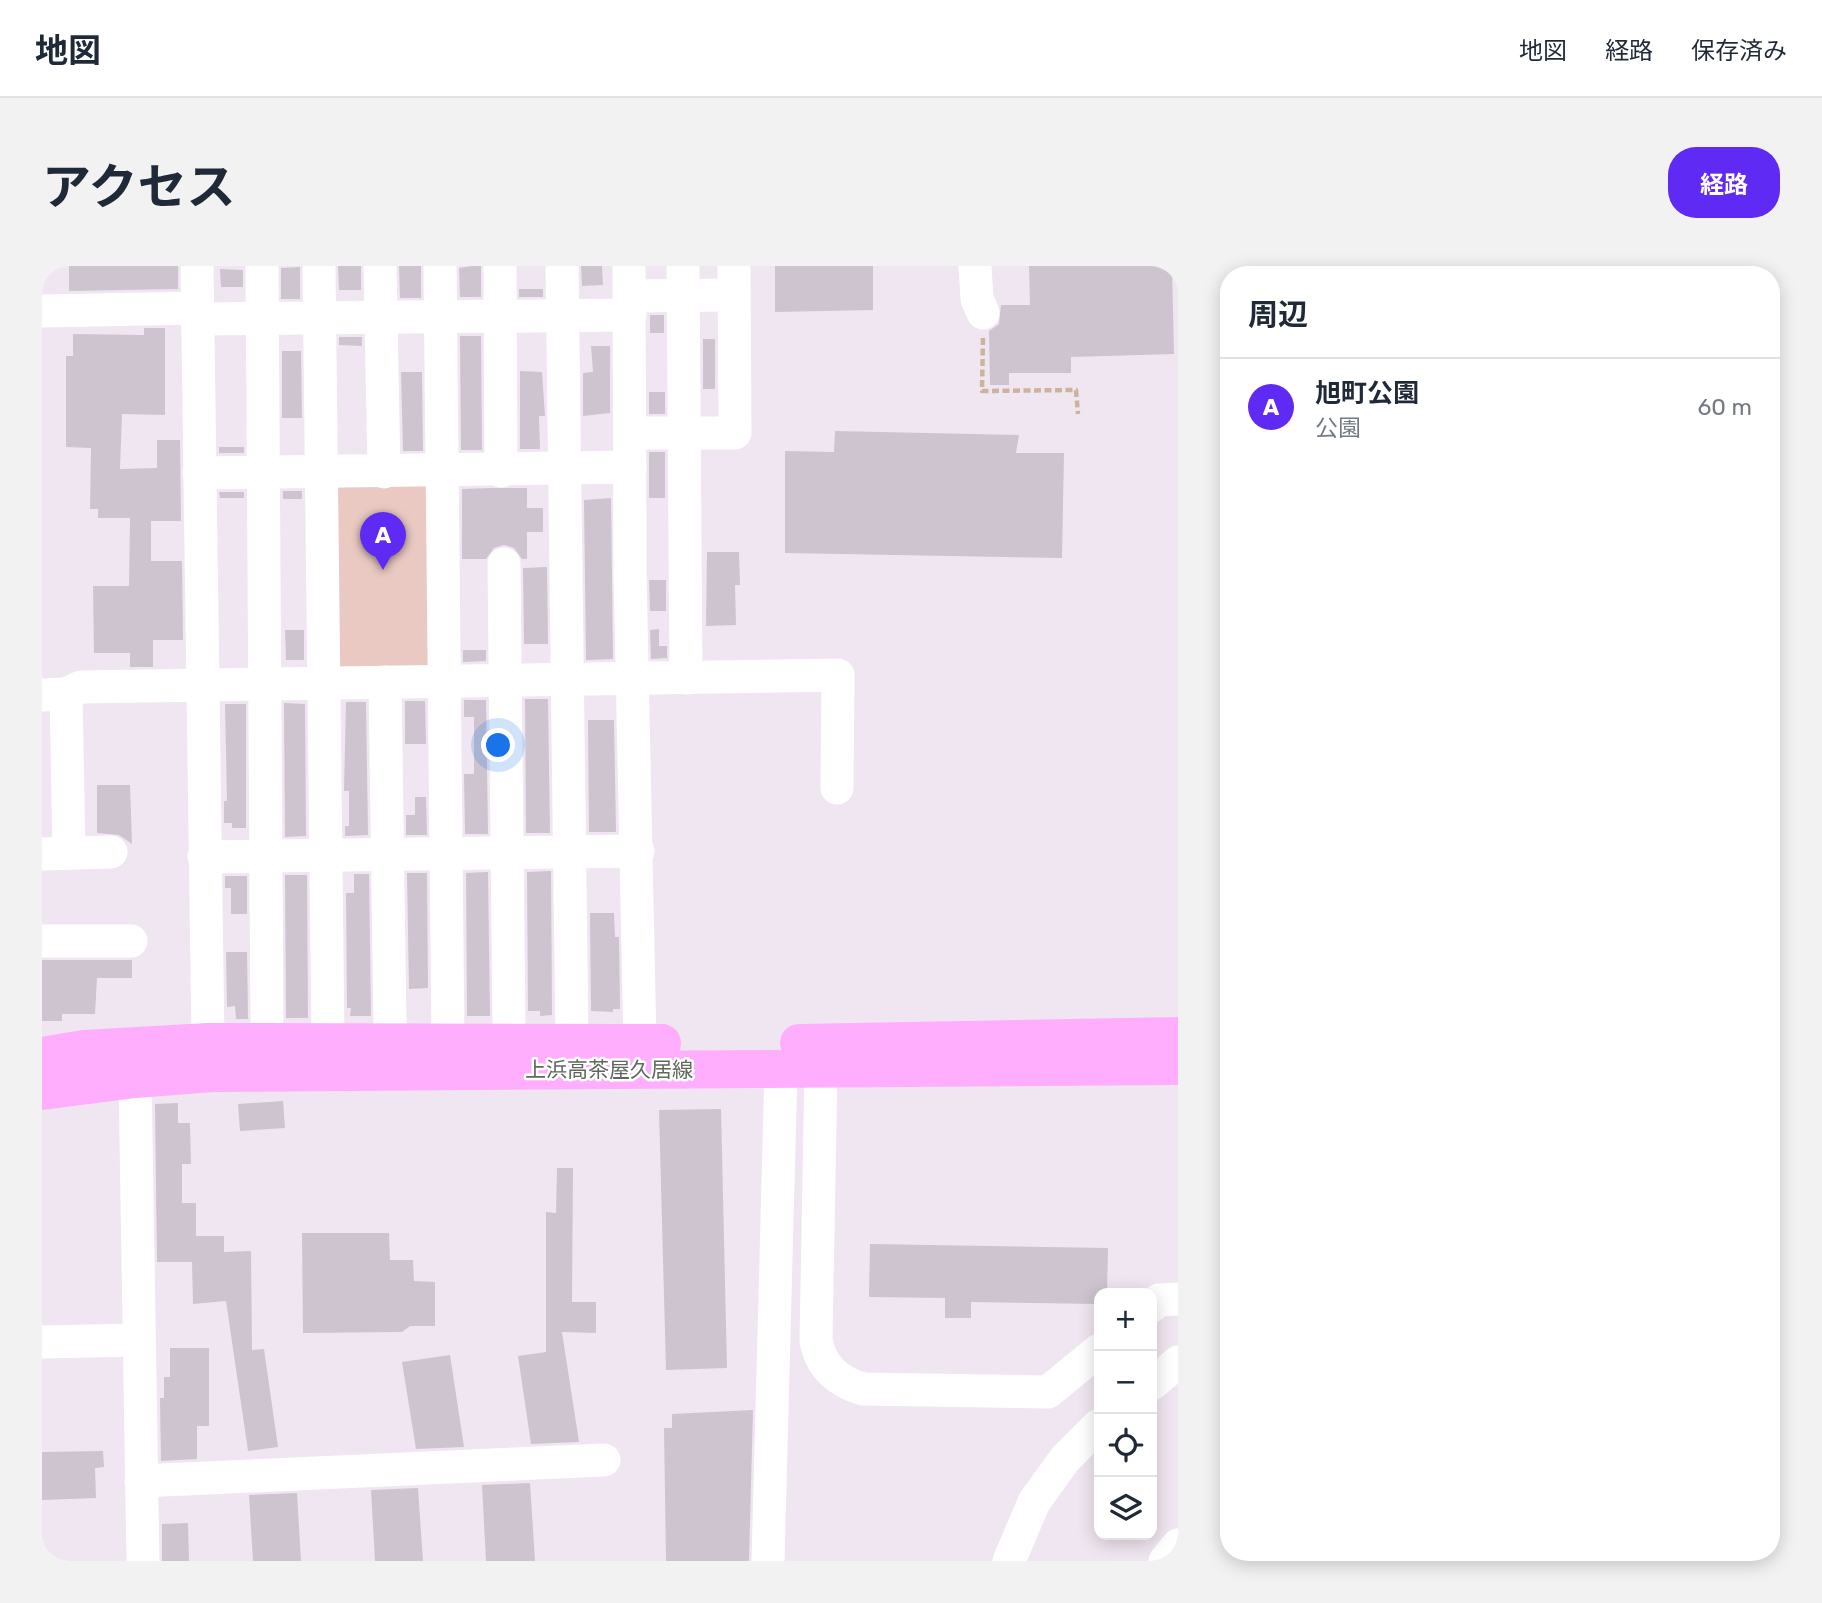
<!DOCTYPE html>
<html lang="ja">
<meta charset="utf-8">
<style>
body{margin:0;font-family:Rubik,"Noto Sans JP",sans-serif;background:#f2f2f3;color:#1f2937}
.controls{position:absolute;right:21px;bottom:21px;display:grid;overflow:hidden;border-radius:14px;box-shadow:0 4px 18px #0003}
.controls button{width:63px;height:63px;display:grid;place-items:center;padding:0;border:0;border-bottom:2px solid #e0e1e3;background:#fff;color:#1f2937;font:35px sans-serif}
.you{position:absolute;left:457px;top:480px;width:24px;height:24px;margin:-18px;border:5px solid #fff;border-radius:50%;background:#1a73e8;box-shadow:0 0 0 10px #1a73e833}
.badge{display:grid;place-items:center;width:46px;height:46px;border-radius:50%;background:#5f2af3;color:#fff;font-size:23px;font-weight:700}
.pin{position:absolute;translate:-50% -58px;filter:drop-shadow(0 2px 4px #0008)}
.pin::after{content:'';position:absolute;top:37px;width:24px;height:21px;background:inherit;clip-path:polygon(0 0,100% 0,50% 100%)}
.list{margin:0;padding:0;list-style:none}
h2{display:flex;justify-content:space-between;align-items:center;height:91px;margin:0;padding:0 28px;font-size:30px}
h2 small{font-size:23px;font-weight:400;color:#747a83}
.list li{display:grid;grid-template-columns:46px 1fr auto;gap:21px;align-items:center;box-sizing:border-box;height:98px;padding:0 28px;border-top:2px solid #e0e1e3}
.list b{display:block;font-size:26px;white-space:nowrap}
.list p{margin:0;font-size:23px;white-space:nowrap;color:#747a83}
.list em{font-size:23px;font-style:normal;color:#747a83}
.icon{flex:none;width:38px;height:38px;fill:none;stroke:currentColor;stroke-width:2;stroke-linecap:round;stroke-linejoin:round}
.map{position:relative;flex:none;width:1136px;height:1295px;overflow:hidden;border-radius:28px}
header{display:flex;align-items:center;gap:42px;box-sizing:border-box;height:98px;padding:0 35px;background:#fff;border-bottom:2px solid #e0e1e3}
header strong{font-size:33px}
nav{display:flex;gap:38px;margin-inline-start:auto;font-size:24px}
.intro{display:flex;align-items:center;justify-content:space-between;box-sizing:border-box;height:168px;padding:0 42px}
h1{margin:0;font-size:49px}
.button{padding:18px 32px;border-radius:28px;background:#5f2af3;color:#fff;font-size:24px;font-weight:700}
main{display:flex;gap:42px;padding:0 42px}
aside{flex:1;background:#fff;border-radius:28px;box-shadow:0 4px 18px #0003}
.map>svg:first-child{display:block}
</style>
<header>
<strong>地図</strong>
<nav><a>地図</a><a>経路</a><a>保存済み</a></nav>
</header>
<div class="intro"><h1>アクセス</h1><a class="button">経路</a></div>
<main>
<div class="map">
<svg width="1136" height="1295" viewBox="0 0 1136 1295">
<rect width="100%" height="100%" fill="#f0e6f1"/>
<polygon fill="#e9c9c2" points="288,212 391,212 386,404 298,404"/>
<g fill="#cdc4cf">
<polygon points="27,0 136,0 136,23 27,25"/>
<polygon points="296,0 319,0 319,24 297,24"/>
<polygon points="357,0 379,0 379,32 358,32"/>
<polygon points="430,0 439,0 439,31 418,31 417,2"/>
<polygon points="539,0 560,0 561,19 540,20"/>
<polygon points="733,0 831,0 831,44 733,46"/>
<polygon points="987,0 1130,0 1132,88 1029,91 1029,107 967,107 967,119 948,119 947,65 957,58 959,39 988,39"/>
<polygon points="258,1 258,33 239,33 239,2"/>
<polygon points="178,3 201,4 201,21 179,21"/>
<rect x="477" y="23" width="24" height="8"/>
<rect x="608" y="49" width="14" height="18"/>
<polygon points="102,62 123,62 123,149 80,148 78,203 115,202 115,174 138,174 139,255 109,255 109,295 140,295 141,374 111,374 111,401 88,401 88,387 52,387 51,320 87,320 88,252 56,252 56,243 48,243 49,182 24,181 24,90 31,90 31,68 102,69"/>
<polygon points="418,70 439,70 440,184 419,184"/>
<polygon points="297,71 320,71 320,80 297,79"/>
<rect x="661" y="73" width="12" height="50"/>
<polygon points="549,80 568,80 568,147 541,150 541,107 551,106"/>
<polygon points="240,85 259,85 260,152 240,152"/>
<polygon points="478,105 500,106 503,150 497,150 498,183 478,183"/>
<polygon points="359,106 380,106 381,185 361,185"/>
<rect x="607" y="126" width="16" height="22"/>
<polygon points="793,165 977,169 974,187 1022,187 1020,292 743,287 743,185 792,186"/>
<rect x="177" y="181" width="25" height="6"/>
<rect x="607" y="186" width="16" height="46"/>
<polygon points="451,222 485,222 485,242 501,242 501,266 485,266 485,293 480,293 472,282 462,279 452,282 444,293 420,293 420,223"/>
<rect x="241" y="225" width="19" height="8"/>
<polygon points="177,226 202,226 202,232 178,232"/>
<polygon points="569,232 571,393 544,394 542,234"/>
<polygon points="665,286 697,286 698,319 693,319 694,359 664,360"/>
<polygon points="505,301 506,378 482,378 481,302"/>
<polygon points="607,314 624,314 624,345 608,345"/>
<polygon points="617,363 617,380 625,380 625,392 609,393 608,364"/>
<polygon points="243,364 262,364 262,394 244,394"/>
<polygon points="421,384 444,384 444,395 421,396"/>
<polygon points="483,433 506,433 508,567 484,567"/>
<polygon points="422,434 444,434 446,568 423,568 422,508 432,508 432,451 422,451"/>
<polygon points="363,435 383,435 384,478 363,478"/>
<polygon points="304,436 324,436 326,569 303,570 303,560 307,560 307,525 302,525"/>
<polygon points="242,437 263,438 264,570 243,571"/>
<polygon points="183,438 204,438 204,562 190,562 190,557 182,557 182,535 185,535"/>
<polygon points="546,454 572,454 574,566 547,566"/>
<polygon points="55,519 88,519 90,578 77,569 55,567"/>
<polygon points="373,531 384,531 385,569 364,569 364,549 373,549"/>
<polygon points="509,605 510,749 498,750 498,745 486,745 485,606"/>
<polygon points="446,606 448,750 425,750 424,607"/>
<polygon points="365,607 385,607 386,722 367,723"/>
<polygon points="312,608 327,608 329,750 308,750 309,742 305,742 304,627 312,627"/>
<polygon points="243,609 265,609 266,752 244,752"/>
<polygon points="183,610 205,610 205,648 189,648 189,622 183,622"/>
<polygon points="548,647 572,647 573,671 577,671 578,743 571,743 571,746 549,745"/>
<polygon points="184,686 205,686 206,753 194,753 193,740 185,741"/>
<polygon points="0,694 90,694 90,712 55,712 53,748 20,748 20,755 0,755"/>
<polygon points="241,835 243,862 198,865 196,838"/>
<polygon points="136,837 136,857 148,857 149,898 140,898 140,937 154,937 154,970 182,970 182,986 209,985 210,1084 222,1083 236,1181 206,1185 184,1035 151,1038 150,996 115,996 113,838"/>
<polygon points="679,843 685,1102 624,1104 617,844"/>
<polygon points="515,902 531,902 530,1036 554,1036 554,1067 520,1066 537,1176 489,1178 476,1090 504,1086 504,946 514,947"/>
<polygon points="260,967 347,967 348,994 371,994 372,1015 393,1016 393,1060 368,1060 360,1066 261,1067"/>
<polygon points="828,978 1066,982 1065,1027 1057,1027 1057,1038 929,1036 929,1052 903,1052 903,1032 827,1031"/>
<polygon points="128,1082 167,1082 167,1160 155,1160 155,1193 119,1195 118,1132 122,1132 122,1111 128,1111"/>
<polygon points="408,1089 422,1181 374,1183 360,1096"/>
<polygon points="711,1144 707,1295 624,1295 622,1162 630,1162 630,1148"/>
<polygon points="61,1185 62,1201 53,1202 54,1232 0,1234 0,1186"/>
<polygon points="488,1217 493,1295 444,1295 440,1219"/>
<polygon points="376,1222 381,1295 333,1295 329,1224"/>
<polygon points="255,1227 259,1295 211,1295 207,1229"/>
<polygon points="146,1257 147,1295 120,1295 120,1258"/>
</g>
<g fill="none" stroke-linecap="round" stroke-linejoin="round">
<polyline stroke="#cdb39b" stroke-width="4.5" stroke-dasharray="7 3.5" stroke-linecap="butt" points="941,72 940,125 1034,124 1036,148"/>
<g stroke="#fff" stroke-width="33">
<polyline points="155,0 166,776"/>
<polyline points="220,0 225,763"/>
<polyline points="277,0 286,776"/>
<polyline points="338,0 342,206"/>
<polyline points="398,0 406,776"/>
<polyline points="458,0 459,205"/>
<polyline points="520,0 530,776"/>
<polyline points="587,0 588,306 598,777"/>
<polyline points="641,0 644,412"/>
<polyline points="933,0 935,33 941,47"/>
<polyline points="588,30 692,29"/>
<polyline points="0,45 156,42"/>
<polyline points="156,53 588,49"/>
<polyline points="588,167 693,167 692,0"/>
<polyline points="157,207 588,201"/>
<polyline points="462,298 467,761"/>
<polyline points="343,416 348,760"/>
<polyline points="24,428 27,587"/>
<polyline points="0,429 24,428 39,421 796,409 795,522"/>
<polyline points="0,588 69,586"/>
<polyline points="162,591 596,585"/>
<polyline points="0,675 89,675"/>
<path d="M779,803l-5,271c4,26 22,42 47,49l185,3 51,-42"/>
<polyline points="93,813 101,1295"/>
<polyline points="1110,1040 1117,1034 1136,1033"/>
<polyline points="0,1076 97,1074"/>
<polyline points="1110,1118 1136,1096"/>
<polyline points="99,1215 562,1194"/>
<polyline points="726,1295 739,803"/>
<polyline points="967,1295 992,1236 1023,1193 1057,1159"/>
<polyline points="1123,1295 1136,1279"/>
</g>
<g stroke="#ffadfd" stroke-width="38">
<polyline points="757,777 1136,770"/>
<polyline points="0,790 42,783 166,776 620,777"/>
<polyline points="0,825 93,813 171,807 1136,800"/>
</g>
</g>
<g text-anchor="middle" stroke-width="5" stroke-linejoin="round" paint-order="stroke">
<g font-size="21" fill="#60675d" stroke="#fff">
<text x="567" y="811">上浜高茶屋久居線</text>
</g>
</g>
</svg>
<div class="controls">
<button>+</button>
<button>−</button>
<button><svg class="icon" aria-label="locate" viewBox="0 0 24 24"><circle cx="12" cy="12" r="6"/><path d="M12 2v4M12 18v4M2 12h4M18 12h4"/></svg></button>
<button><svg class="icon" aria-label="layers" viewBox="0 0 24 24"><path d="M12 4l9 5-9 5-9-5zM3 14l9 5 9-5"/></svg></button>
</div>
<div class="you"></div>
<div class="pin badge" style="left:341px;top:304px">A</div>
</div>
<aside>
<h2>周辺<small></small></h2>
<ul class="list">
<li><span class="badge">A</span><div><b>旭町公園</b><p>公園</p></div><em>60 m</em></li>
</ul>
</aside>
</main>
